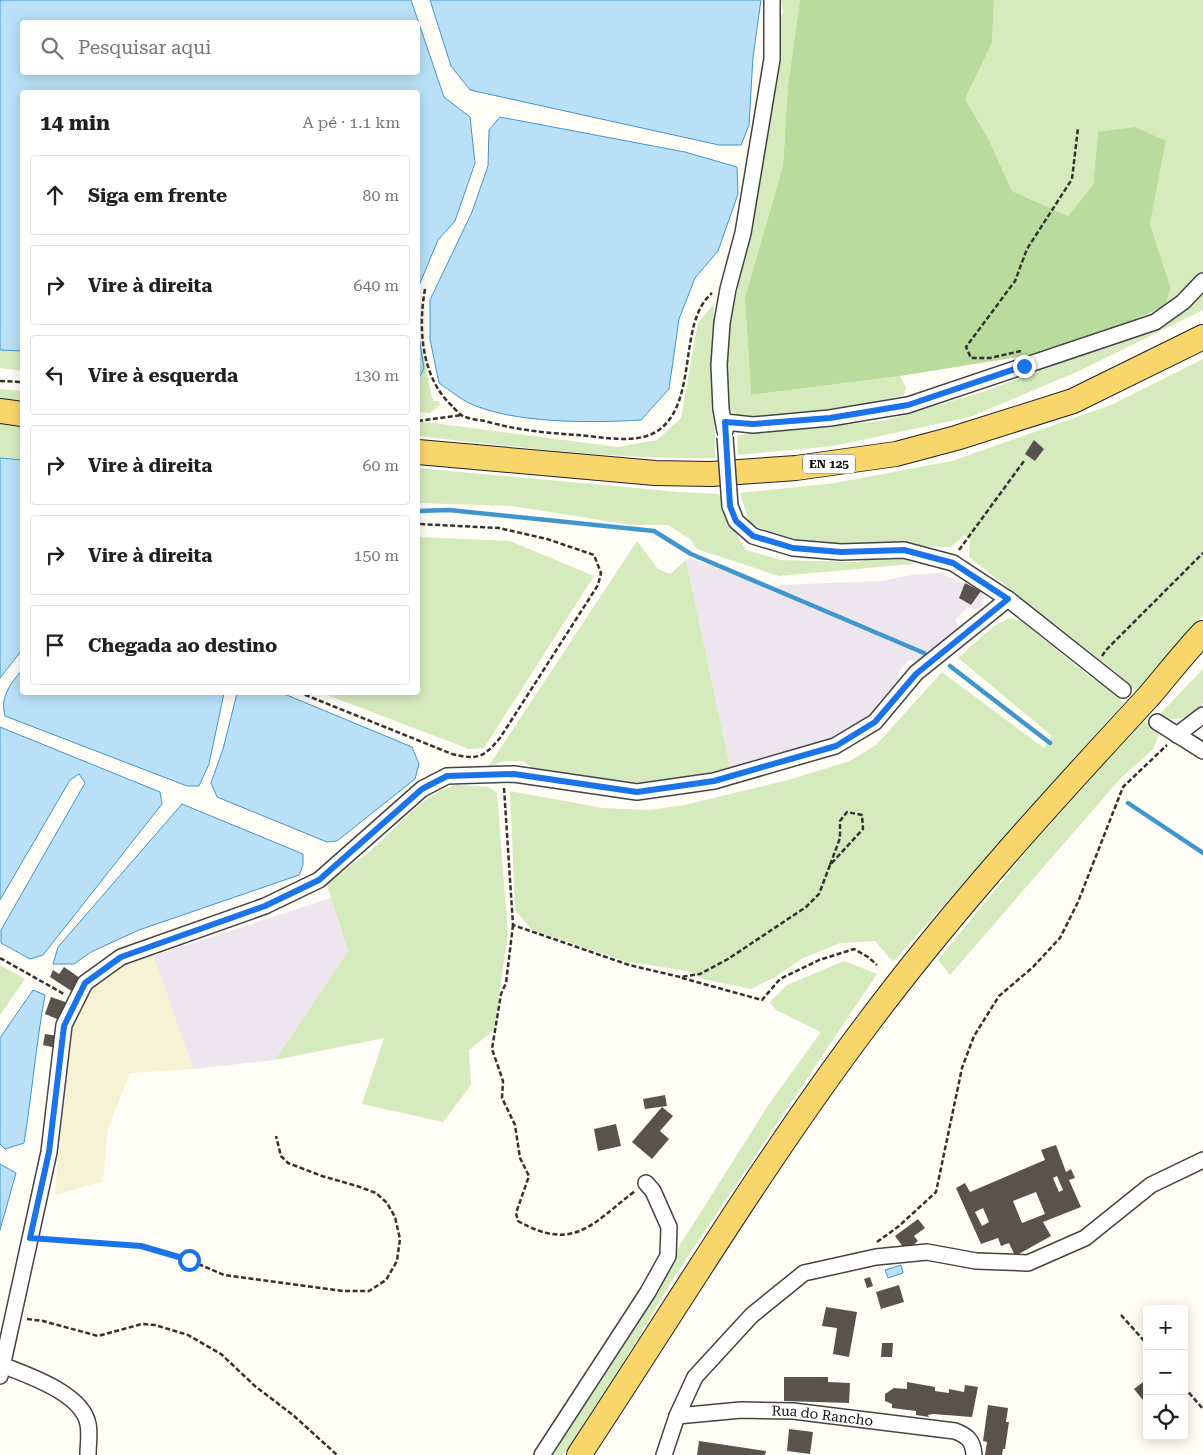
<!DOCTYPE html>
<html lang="pt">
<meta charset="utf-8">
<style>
body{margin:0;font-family:"Roboto Serif",serif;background:#f2f2f2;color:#202124}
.controls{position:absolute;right:15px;bottom:15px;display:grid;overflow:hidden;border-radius:5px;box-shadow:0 2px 12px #0003}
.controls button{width:45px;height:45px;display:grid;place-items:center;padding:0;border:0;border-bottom:1px solid #e0e0e0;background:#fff;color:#202124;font:25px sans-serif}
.stop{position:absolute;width:15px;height:15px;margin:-11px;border:4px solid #1a73e8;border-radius:50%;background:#fff}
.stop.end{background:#1a73e8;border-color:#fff;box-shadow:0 1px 5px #0008}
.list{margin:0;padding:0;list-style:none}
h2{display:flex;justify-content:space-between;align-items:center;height:65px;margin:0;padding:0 20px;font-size:21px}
h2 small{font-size:16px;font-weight:400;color:#757577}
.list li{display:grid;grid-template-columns:32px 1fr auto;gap:15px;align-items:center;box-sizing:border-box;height:80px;margin:0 10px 10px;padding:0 10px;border:1px solid #e0e0e0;border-radius:5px}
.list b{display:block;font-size:19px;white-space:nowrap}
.list em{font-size:16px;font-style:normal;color:#757577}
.icon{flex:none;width:28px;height:28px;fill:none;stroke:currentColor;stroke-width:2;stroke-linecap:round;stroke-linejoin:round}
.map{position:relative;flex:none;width:1203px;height:1455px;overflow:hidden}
.search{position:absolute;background:#fff;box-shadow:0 2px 12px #0003;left:20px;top:20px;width:400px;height:55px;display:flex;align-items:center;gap:12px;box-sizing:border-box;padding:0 18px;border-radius:5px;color:#757577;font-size:19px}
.panel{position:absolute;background:#fff;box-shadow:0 2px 12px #0003;left:20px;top:90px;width:400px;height:605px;border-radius:5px}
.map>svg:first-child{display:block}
</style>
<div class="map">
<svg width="1203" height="1455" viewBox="0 0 1203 1455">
<rect width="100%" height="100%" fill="#fffdf5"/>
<g fill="#eee6ef">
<polygon points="690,558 772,589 780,585 882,581 912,575 940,573 981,591 984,596 982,606 976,609 968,607 956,619 958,629 924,660 909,660 898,673 900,683 865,720 825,741 730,767 686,560"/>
<polygon points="331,898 348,951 275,1060 193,1069 153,956"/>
</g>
<polygon fill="#f6f3d4" points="151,949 193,1069 130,1073 108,1129 103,1181 55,1195 63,1086 71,1023 93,988 121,966"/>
<g fill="#d5ebbd">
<path d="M781,0h19l-12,85 -5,81 -38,131 6,98 149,-19 6,11 -2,8c-33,7 -143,36 -170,18 -3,-2 -5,-6 -8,-8l-2,-46 36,-187 14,-128 9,-33z"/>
<polygon points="994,0 1203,0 1203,310 1079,371 970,417 833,446 738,455 737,435 883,421 986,391 1098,349 1165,306 1171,288 1150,224 1166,141 1098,132 1093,185 1068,216 1012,191 988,138 965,99 992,43"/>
<polygon points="22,293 22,371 0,368 0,298"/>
<path d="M714,304l1,154c-100,2 -198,-11 -297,-22v-15l200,26 39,-7 24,-22 17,-96z"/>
<polygon points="418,331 432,397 434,401 439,401 440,405 430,413 418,412"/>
<polygon points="1203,359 1203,616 1136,691 1117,673 969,557 970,539 964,535 951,547 826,545 778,537 749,522 740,493 835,483 952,461 1111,405"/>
<polygon points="0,389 22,391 22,650 0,678"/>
<polygon points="418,468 679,492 719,494 729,522 746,550 781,560 857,562 894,553 906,557 913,564 779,576 697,549 690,539 668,525 632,525 512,506 418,503"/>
<polygon points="418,537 510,541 594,576 484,748 469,749 322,693 418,692"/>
<polygon points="637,541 658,569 670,574 686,560 730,767 695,776 658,782 609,782 534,769 523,761 504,761 488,767"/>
<polygon points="1009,618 1023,622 1091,678 1105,684 1120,698 1123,704 893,962 875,941 840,943 803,958 775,977 751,989 703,979 687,971 624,961 532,930 515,910 510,791 603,808 649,810 685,805 788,780 850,761 876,745 942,672 1044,748 1052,736 958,658 994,626"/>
<path d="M1203,669c0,10 0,24 0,33 -8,18 -30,19 -46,15z"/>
<polygon points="1143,721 1152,725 1159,735 1153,749 1119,780 950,975 938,960 1034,842"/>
<path d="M456,785l33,2 8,6 11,141 -14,96 -25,20 2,35 -28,37 -81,-18 22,-66 -109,22 73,-109 -22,-69c18,-11 37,-24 53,-39 25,-22 44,-49 77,-58z"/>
<polygon points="844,961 877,974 671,1282 591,1417 563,1455 552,1455 635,1329 680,1245 769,1104 821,1032 776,1010 770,1002 787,985"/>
<polygon points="0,965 25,979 0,1015"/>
</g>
<polygon fill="#b9dc9c" points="800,0 994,0 992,43 965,99 988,138 1012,191 1068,216 1093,185 1098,132 1135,127 1166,141 1150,224 1171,288 1165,306 1105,333 1050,352 900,376 751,395 745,297 783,166 788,85"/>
<g fill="#b9e0f7" stroke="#3f96cf" fill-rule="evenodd">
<path d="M0,0h411l33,97 26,20 5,46 -20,58 -17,19 -20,48v-196h-396v259l-22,-1zM22,22h396v50h-396z"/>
<polygon points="430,0 761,0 753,57 749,125 741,145 719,145 470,90 451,66"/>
<path d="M500,117l185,35 52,15 1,27 -20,57 -23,27 -16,41 -10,70 -28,31c-48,3 -130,4 -174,-18 -9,-5 -19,-13 -28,-19l-9,-44v-39l42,-88 16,-46 1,-36z"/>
<polygon points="418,331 424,368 418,380"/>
<polygon points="0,458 22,460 22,650 0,678"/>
<path d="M22,670v22l202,1 -15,71 -10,22h-12l-182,-70c-5,-19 5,-32 17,-46z"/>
<polygon points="237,693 282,693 412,747 419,764 415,779 337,841 327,842 217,797 211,783 223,749"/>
<polygon points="0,727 160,792 162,804 43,955 30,959 1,943 1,930 85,783 79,774 70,780 0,900"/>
<polygon points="182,804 303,854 303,865 299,875 139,930 91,952 74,964 53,964 58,947"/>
<path d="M33,990l12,5c-9,49 -13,99 -21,148l-19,6 -5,-5v-106z"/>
<polygon points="0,1164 16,1173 0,1230"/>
<polygon points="901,1265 903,1273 888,1278 885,1270"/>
</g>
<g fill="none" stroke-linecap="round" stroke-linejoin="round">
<g stroke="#3f96cf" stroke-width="4.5">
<polyline points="418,511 449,510 654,531 691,554 924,653"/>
<polyline points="950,666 1050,743"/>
<polyline points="1128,803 1203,853"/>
</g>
</g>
<g fill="#5a524d" fill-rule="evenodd">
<polygon points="1034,440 1044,449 1035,461 1025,454"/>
<polygon points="965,583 981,591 971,605 959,598"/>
<polygon points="64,967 80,978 73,992 50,977 53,970 59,974"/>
<polygon points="51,997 68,1003 62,1021 45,1014"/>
<polygon points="45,1034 58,1036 56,1048 43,1045"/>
<polygon points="665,1095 667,1106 645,1109 643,1099"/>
<polygon points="662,1107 673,1116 660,1131 669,1139 652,1159 632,1142"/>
<polygon points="616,1124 621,1146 598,1151 594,1129"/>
<path d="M1056,1145l10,27 5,-3 4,9 -6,2 12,27 -38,15 8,14 -36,20 -6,-13 -8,3 -3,-8 -17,6 -25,-56 9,-5 5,9 75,-32 -4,-10zM1057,1176l6,14 -4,2 -6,-14zM1036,1192l9,22 -23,9 -9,-22zM983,1208l6,14 -7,4 -7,-14z"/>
<polygon points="918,1219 925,1228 914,1236 918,1241 906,1251 895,1236"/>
<polygon points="870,1277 873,1286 867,1288 864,1279"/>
<polygon points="899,1285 904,1302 881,1309 876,1292"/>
<polygon points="826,1307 857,1312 849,1357 833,1354 837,1328 822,1326"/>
<polygon points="882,1343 893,1343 892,1357 881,1357"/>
<polygon points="784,1377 828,1377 828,1382 850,1383 849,1403 784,1401"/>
<polygon points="1147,1379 1147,1405 1134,1389"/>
<polygon points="907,1382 935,1387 935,1391 949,1393 949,1389 964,1392 965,1385 978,1387 972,1417 933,1414 928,1415 929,1417 916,1415 916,1411 892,1408 892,1404 885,1401 885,1394 894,1388 907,1389"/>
<polygon points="988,1405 1008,1408 1006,1422 1009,1422 1005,1449 1003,1449 1002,1455 985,1455 987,1442 983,1441"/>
<polygon points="789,1429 813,1432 810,1454 787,1451"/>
<polygon points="699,1441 766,1451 765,1455 697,1455"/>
</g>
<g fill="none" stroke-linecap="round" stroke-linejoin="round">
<defs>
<g id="street">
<polyline points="725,422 753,425 830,418 908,405 1155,322 1183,302 1203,281"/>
<polyline points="725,431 721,409 719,365 722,323 728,289 743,233 772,59 772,0"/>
<polyline points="730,506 736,521 753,536 793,548 841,552 904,550 953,563 1008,599 1123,690"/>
<polyline points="1157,722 1203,751"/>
<polyline points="1177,735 1203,715"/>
<path d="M2,1365c27,11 80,28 86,59 2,9 0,21 0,31"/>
<polyline points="0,1376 49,1152 64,1025 85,983 121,957 265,906 319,880 422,789 447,776 514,774 637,792 714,781 835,746 875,722 916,673 1008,599"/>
<path id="s1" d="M677,1416l64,-6 52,1 162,20c13,5 18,10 19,24"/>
<polyline points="542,1455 648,1292 668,1256 669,1227 653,1191 646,1183"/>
<polyline points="664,1455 677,1416 695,1377 752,1315 804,1273 876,1257 927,1252 976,1261 1028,1263 1085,1238 1151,1185 1203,1160"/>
</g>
<g id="primary">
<polyline points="0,411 22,414"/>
<polyline points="418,452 655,473 711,474 796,468 896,454 956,438 1073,401 1203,337"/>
<path d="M579,1455c95,-144 185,-294 289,-432 86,-115 183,-221 281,-327 18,-21 35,-43 54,-63"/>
</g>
</defs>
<use href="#street" stroke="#444" stroke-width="18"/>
<use href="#primary" stroke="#222" stroke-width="26"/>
<g stroke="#333" stroke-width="2.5" stroke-dasharray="5 2.5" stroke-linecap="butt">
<path d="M425,289c-7,39 -4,88 27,117 3,3 7,8 11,10 6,3 15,4 22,5 31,9 61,12 93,14 25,2 60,10 81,-5 40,-30 18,-107 53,-137"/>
<polyline points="1021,351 990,358 971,358 966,347 1015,281 1027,249 1072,179 1078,128"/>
<polyline points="0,381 22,382"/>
<polyline points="418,421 462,415"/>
<polyline points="959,550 1024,461"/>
<polyline points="1102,656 1106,650 1203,553"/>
<path d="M298,692l154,62c26,6 31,4 48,-16l98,-153 3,-12 -7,-18 -47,-16 -48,-11 -81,-4"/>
<polyline points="504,788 513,925 629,965 680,977 700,974 728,959 806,907 819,894 830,865 863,829 862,815 847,812 840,821 840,838 830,865"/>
<path d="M513,925l-7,58 -5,11 -9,55 11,32 -1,17 13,27 5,33 9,18 -13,37 2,8c56,32 75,2 117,-30"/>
<polyline points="0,958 64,994"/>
<polyline points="682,978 762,1000 780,979 819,960 854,949 868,957 877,965"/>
<polyline points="44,1239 141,1246 189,1260 224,1275 343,1291 369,1291 386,1280 397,1261 400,1239 395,1217 387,1203 376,1193 357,1186 322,1176 288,1163 281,1156 276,1136"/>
<polyline points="877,1242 899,1226 936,1192 962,1068 974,1036 999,996 1033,967 1060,938 1078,902 1123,787 1167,745"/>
<polyline points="1121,1315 1147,1344"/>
<polyline points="27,1319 43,1321 98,1336 142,1324 155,1325 188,1335 221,1354 256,1387 293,1415 337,1455"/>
<polyline points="1184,1387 1203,1409"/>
</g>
<use href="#street" stroke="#fff" stroke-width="15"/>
<use href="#primary" stroke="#f9d66b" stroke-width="24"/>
<defs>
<polyline id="street-bridge" points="725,437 730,506"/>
</defs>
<use href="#street-bridge" stroke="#444" stroke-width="18" stroke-linecap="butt"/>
<use href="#street-bridge" stroke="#fff" stroke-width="15"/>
</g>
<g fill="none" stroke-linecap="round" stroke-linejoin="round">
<polyline stroke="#1a73e8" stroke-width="6" points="189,1260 141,1246 30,1238 49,1152 64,1026 85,983 121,957 265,906 319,880 422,789 447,776 514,774 637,792 714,781 836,746 875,722 916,674 1008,599 953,563 904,550 841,552 793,548 753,536 736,521 730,506 725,422 753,424 830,418 908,405 1024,366"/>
</g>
<g text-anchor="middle" stroke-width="5" stroke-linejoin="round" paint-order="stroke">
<rect fill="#fff" stroke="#585858" stroke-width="1" x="803" y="454.5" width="52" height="19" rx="4"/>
<g font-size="12" font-weight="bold" fill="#111">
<text x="829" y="468">EN 125</text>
</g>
<g font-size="14" fill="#111" stroke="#fff">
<text dy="5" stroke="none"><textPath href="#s1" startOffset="146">Rua do Rancho</textPath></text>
</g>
</g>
</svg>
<div class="controls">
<button>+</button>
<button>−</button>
<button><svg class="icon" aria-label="locate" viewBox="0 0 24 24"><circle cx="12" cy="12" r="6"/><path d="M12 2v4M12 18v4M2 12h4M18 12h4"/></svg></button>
</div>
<div class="stop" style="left:189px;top:1260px"></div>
<div class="stop end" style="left:1024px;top:366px"></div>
<div class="search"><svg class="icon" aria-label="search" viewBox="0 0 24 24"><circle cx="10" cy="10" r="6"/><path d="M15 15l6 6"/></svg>Pesquisar aqui</div>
<section class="panel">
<h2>14 min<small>A pé · 1.1 km</small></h2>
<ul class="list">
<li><svg class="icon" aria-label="ahead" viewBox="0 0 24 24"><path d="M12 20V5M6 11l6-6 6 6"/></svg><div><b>Siga em frente</b></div><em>80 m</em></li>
<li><svg class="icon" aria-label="right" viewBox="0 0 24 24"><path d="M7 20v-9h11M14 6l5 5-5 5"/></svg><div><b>Vire à direita</b></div><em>640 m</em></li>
<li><svg class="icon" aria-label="left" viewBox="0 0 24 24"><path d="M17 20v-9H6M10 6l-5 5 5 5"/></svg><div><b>Vire à esquerda</b></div><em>130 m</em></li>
<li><svg class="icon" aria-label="right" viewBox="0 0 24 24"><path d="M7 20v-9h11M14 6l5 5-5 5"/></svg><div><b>Vire à direita</b></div><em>60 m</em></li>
<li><svg class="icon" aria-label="right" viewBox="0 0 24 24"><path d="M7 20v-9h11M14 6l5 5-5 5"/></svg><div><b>Vire à direita</b></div><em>150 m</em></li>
<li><svg class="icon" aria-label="arrive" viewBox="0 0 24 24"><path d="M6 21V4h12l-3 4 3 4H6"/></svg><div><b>Chegada ao destino</b></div></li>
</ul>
</section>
</div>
